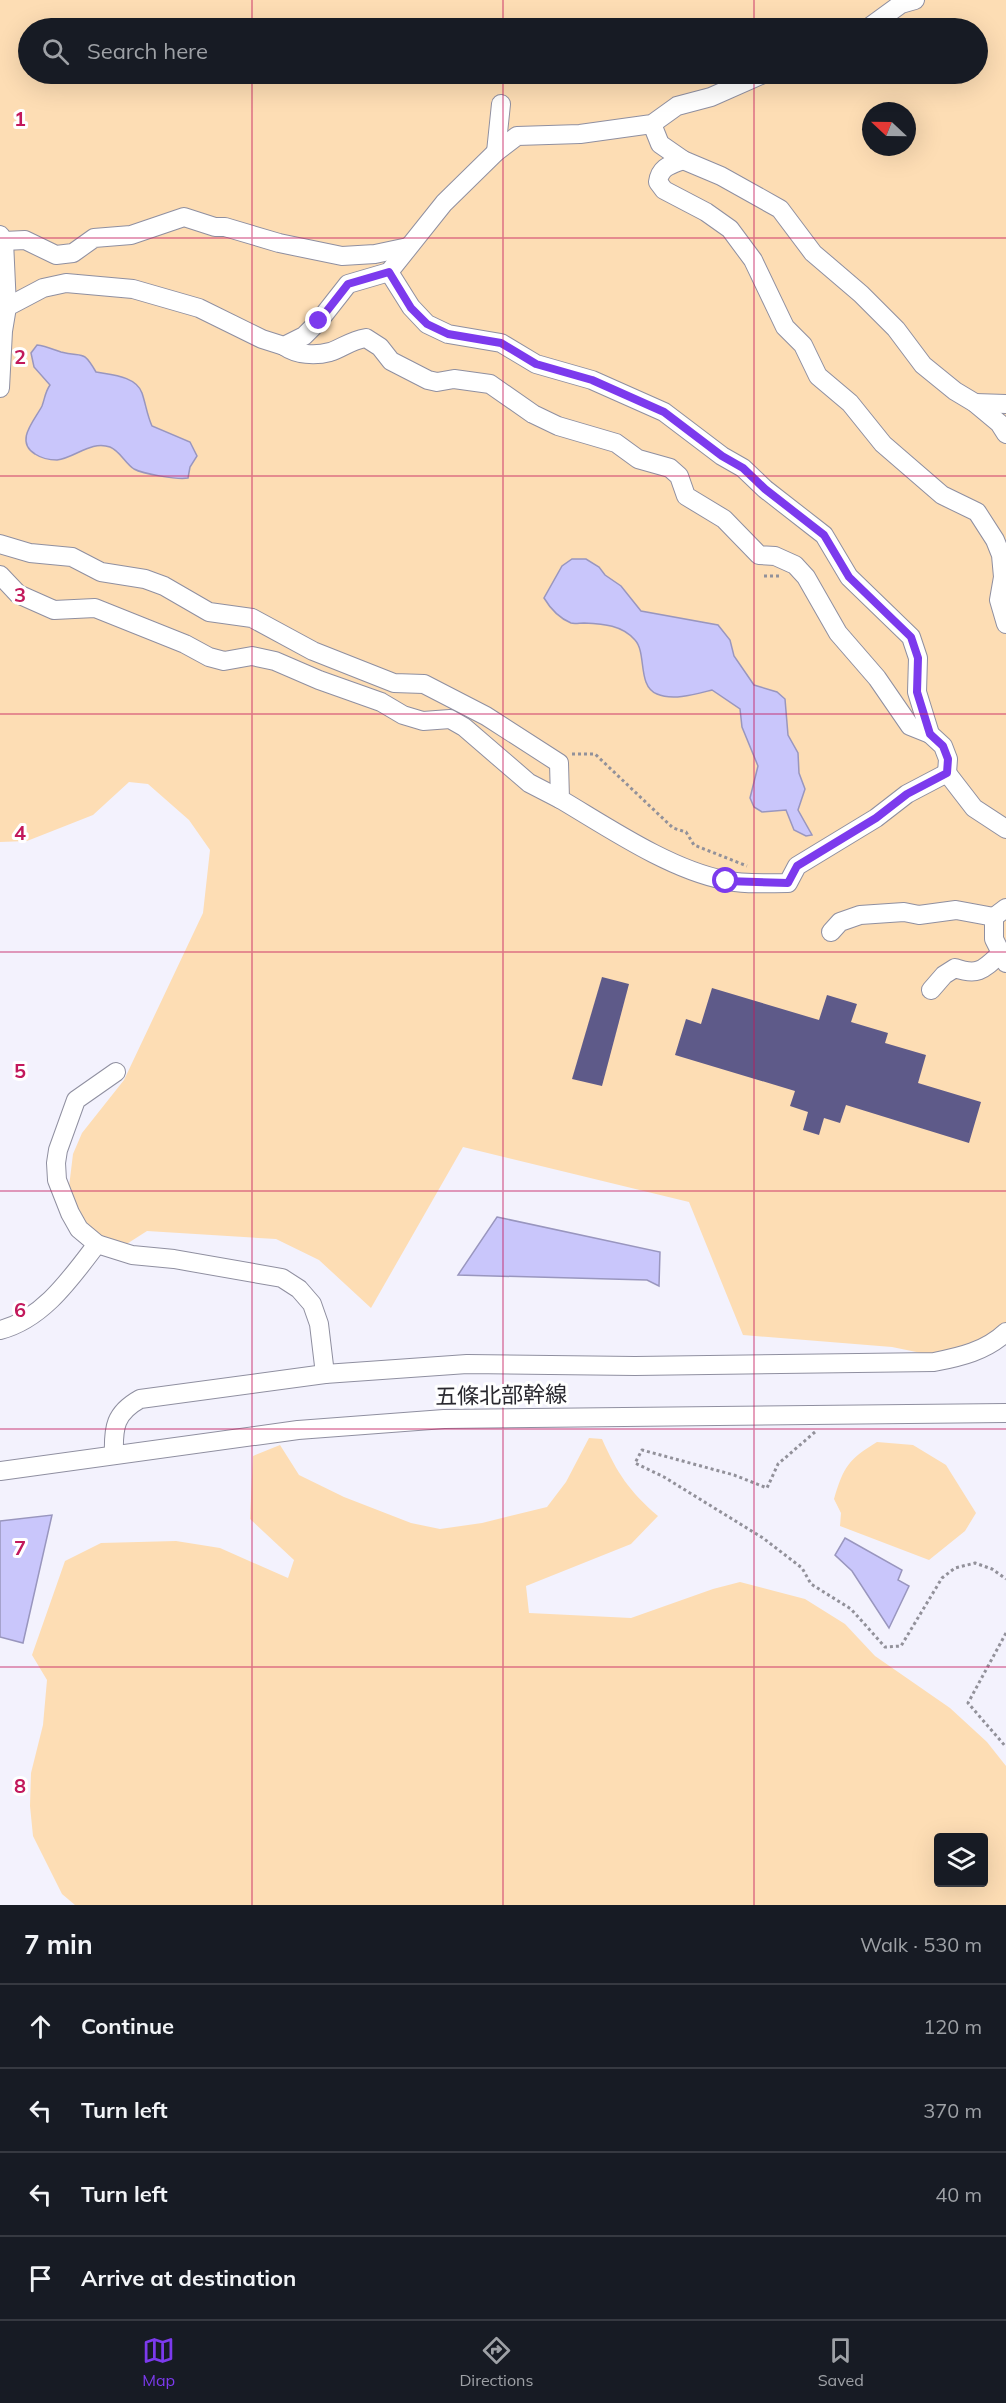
<!DOCTYPE html>
<meta charset="utf-8">
<style>
body{margin:0;font-family:Mulish,"Noto Sans JP",sans-serif;background:#242831;color:#f1f3f6}
.controls{position:absolute;right:18px;bottom:18px;display:grid;overflow:hidden;border-radius:6px;box-shadow:0 6px 24px #0002}
.controls button{width:54px;height:54px;display:grid;place-items:center;padding:0;border:0;border-bottom:2px solid #363941;background:#171b24;color:#f1f3f6;font:30px sans-serif}
.compass{position:absolute;left:862px;top:102px;width:54px;height:54px;border-radius:50%;background:#171b24;box-shadow:0 6px 24px #0002;rotate:292deg}
.stop{position:absolute;width:18px;height:18px;margin:-14px;border:4px solid #7c3aed;border-radius:50%;background:#fff}
.stop.end{background:#7c3aed;border-color:#fff;box-shadow:0 2px 6px #0008}
.list{margin:0;padding:0;list-style:none}
h2{display:flex;justify-content:space-between;align-items:center;height:78px;margin:0;padding:0 24px;font-size:26px}
h2 small{font-size:20px;font-weight:400;color:#9ea1a6}
.list li{display:grid;grid-template-columns:39px 1fr auto;gap:18px;align-items:center;box-sizing:border-box;height:84px;padding:0 24px;border-top:2px solid #363941}
.list b{display:block;font-size:22px;white-space:nowrap}
.list em{font-size:20px;font-style:normal;color:#9ea1a6}
.icon{flex:none;width:33px;height:33px;fill:none;stroke:currentColor;stroke-width:2;stroke-linecap:round;stroke-linejoin:round}
.map{position:relative;flex:none;width:1006px;height:1905px;overflow:hidden}
.search{position:absolute;background:#171b24;box-shadow:0 6px 24px #0002;left:18px;right:18px;top:18px;height:66px;display:flex;align-items:center;gap:15px;box-sizing:border-box;padding:0 21px;border-radius:33px;color:#9ea1a6;font-size:22px}
.sheet{height:414px;background:#171b24}
nav{display:flex;justify-content:space-around;align-items:center;box-sizing:border-box;height:84px;border-top:2px solid #363941;background:#171b24;font-size:16px;color:#9ea1a6}
nav a{display:grid;justify-items:center;gap:3px}
nav .on{color:#7c3aed}
.map>svg:first-child{display:block}
</style>
<div class="map">
<svg width="1006" height="1905" viewBox="0 0 1006 1905">
<rect width="100%" height="100%" fill="#f3f2fd"/>
<g fill="#fdddb4" fill-rule="evenodd">
<path d="M0,0h1006v1329l-23,15 -52,11 -39,-8 -149,-12 -54,-133 -226,-55 -92,161 -52,-48 -43,-21 -129,-8 -25,16 -21,-9 -19,-19 -13,-32 4,-33 9,-21 42,-53 79,-167 7,-63 -21,-30 -41,-36 -19,-2 -36,33 -66,26 -27,1zM28,28h950v46h-950zM871,111h36v36h-36z"/>
<path d="M589,1438l13,1c15,34 27,52 56,77l-27,28 -105,42 3,27 102,5 82,-29 27,-7 65,17 40,25 30,32 75,52 37,34 19,24v139h-931l-13,-11 -29,-58 -3,-30 1,-33 12,-48 4,-45 -15,-25 33,-94 36,-18 75,-2 44,7 68,30 6,-18 -44,-41 3,-63 27,-11 19,30 45,22 67,26 29,6 42,-6 65,-16 19,-25zM938,1838h46v44h-46z"/>
<path d="M877,1442l36,3 33,20 30,48 -11,18 -36,29 -89,-34 1,-13 -7,-14c10,-33 14,-39 43,-57z"/>
</g>
<g fill="#c9c6fb" stroke="#9996be" stroke-width="1.5">
<path d="M37,345c9,1 15,4 24,7 22,6 21,-4 35,20 16,3 40,4 46,21 4,12 5,22 10,33l38,16 7,14 -7,11 -2,11c-10,2 -45,-4 -54,-9 -9,-6 -14,-18 -24,-22 -19,-7 -35,11 -53,13 -7,0 -16,-2 -22,-6 -21,-13 0,-34 7,-48 3,-8 3,-14 8,-21l-16,-18 -3,-14z"/>
<path d="M572,559h14l13,8 6,8 16,11 20,25 77,14 12,15 4,16 20,29 23,7 8,7 3,36 10,18 1,20 6,16 -7,21 14,25 -6,1 -12,-6 -8,-20 -24,2 -8,-5 -4,-9 8,-32 -16,-39 -2,-18 -28,-19c-16,4 -39,11 -55,4 -20,-8 -10,-41 -22,-54 -13,-15 -31,-16 -51,-17 -4,0 -10,1 -13,0 -12,-5 -21,-15 -27,-25l18,-32z"/>
<polygon points="497,1217 660,1252 659,1286 647,1280 458,1275"/>
<polygon points="52,1515 23,1643 0,1637 0,1521"/>
<polygon points="845,1538 902,1570 898,1580 909,1586 889,1628 852,1571 835,1555"/>
</g>
<g fill="#5e5a89">
<polygon points="602,977 629,984 602,1086 572,1079"/>
<polygon points="712,988 819,1020 827,995 857,1004 851,1022 888,1033 885,1043 926,1055 918,1083 981,1102 969,1143 846,1105 840,1123 824,1118 819,1135 803,1130 808,1112 790,1106 795,1091 675,1055 686,1019 701,1024"/>
</g>
<g fill="none" stroke-linecap="round" stroke-linejoin="round">
<defs>
<g id="minor">
<polyline points="868,28 901,4 915,0"/>
<polyline points="652,124 660,144 683,160 721,176 780,209 813,253 861,294 896,329 923,365 955,391 975,403 999,423 1006,434"/>
<polyline points="496,152 501,104"/>
<path d="M683,160c-13,5 -23,7 -25,22l6,8 42,22 24,17 23,31 32,67 18,18 15,31 32,27 33,41 59,51 35,17 18,28 6,15 2,22 -4,23 7,24"/>
<polyline points="0,235 4,241 7,307"/>
<polyline points="4,241 25,240 56,255 73,253 94,238 131,235 184,217 215,227 225,227 279,243 342,256 375,254 408,247"/>
<polyline points="389,272 411,307 427,324 448,334 501,343 536,364 592,380 664,412 722,456 743,468 765,489 824,535 849,577 911,637 918,658 917,692 930,734 943,746 948,759 947,773"/>
<path d="M284,346c13,9 31,10 46,6 13,-4 19,-11 36,-14l14,9 11,14 37,19 9,2 17,-3 36,5 43,30 25,12 58,17 22,16 32,9 9,8 7,20 38,23 35,36 16,1 20,9 11,12 32,56 39,45 33,48 20,8"/>
<polyline points="0,388 3,331 7,307 43,288 66,283 133,289 199,308 262,339 284,346 304,336 319,321 348,284 389,272 444,203 496,152 517,136 580,134 652,124 677,106 711,97 763,74"/>
<polyline points="975,403 1006,404"/>
<path d="M0,544l30,9 42,4 29,15 44,7 19,7 45,26 43,6 61,33 81,32 30,1 62,32 73,47 1,36c49,29 109,70 164,81 20,5 44,3 64,3l9,-17 79,-48 31,-24 40,-21 27,35 32,21"/>
<polyline points="0,575 18,594 54,610 95,608 185,644 209,657 224,661 252,656 275,661 319,680 381,702 403,715 423,721 450,719 464,727 529,783 560,799"/>
<polyline points="831,932 840,922 860,915 904,912 919,915 956,910 994,917"/>
<polyline points="1006,963 994,939 994,917 1006,908"/>
<path d="M931,990l13,-15 11,-7c23,8 28,2 45,-14"/>
<polyline points="116,1072 76,1100 58,1150 56,1163 57,1180 70,1213 79,1229 97,1244 132,1255 174,1259 282,1278 299,1289 312,1304 319,1324 325,1374"/>
<path d="M0,1330c43,-11 71,-52 97,-86"/>
<path d="M114,1455c-1,-28 1,-42 26,-56l185,-25 142,-10 168,2 299,-4c26,-5 52,-11 72,-30"/>
<polyline points="0,1471 298,1430 444,1419 1006,1413"/>
</g>
</defs>
<use href="#minor" stroke="#8f8fa0" stroke-width="20"/>
<g stroke="#92919a" stroke-width="3" stroke-dasharray="3 3" stroke-linecap="butt">
<polyline points="764,576 780,576"/>
<polyline points="572,754 595,754 673,828 686,832 694,845 747,866"/>
<polyline points="815,1432 778,1464 767,1488 734,1475 642,1450 635,1463 664,1477 763,1538 802,1568 811,1584 851,1609 885,1647 901,1646 942,1578 955,1568 975,1563 992,1569 1006,1579"/>
<polyline points="1006,1633 968,1703 1006,1747"/>
</g>
<use href="#minor" stroke="#fff" stroke-width="18"/>
</g>
<g fill="none" stroke-linecap="round" stroke-linejoin="round">
<polyline stroke="#7c3aed" stroke-width="8" points="319,321 348,284 389,272 411,308 427,324 448,334 501,343 536,364 592,380 664,412 722,456 743,468 765,489 824,535 849,577 911,637 918,658 917,692 930,734 943,746 948,759 947,773 907,794 876,818 797,866 788,883 726,881"/>
</g>
<path fill="none" stroke="#c2185b" stroke-width="1.5" stroke-opacity="0.55" d="M252,0v28M503,0v28M754,0v28M252,74v1831M503,74v1831M754,74v1831M0,238h1006M0,476h1006M0,714h1006M0,952h1006M0,1191h1006M0,1429h1006M0,1667h1006"/>
<g text-anchor="middle" stroke-width="6" stroke-linejoin="round" paint-order="stroke">
<g font-size="22" fill="#28272e" stroke="#fff">
<text transform="translate(501 1395) rotate(-1)" y="8">五條北部幹線</text>
</g>
</g>
<g font-size="20" text-anchor="middle" font-weight="bold" fill="#c2185b" stroke="#fff" stroke-width="6" stroke-linejoin="round" paint-order="stroke">
<text x="20" y="126">1</text>
<text x="20" y="364">2</text>
<text x="20" y="602">3</text>
<text x="20" y="840">4</text>
<text x="20" y="1078">5</text>
<text x="20" y="1317">6</text>
<text x="20" y="1555">7</text>
<text x="20" y="1793">8</text>
</g>
</svg>
<div class="controls">
<button><svg class="icon" aria-label="layers" viewBox="0 0 24 24"><path d="M12 4l9 5-9 5-9-5zM3 14l9 5 9-5"/></svg></button>
</div>
<svg class="compass" viewBox="-18 -18 36 36"><path d="M0-13l5 13h-10z" fill="#e53935"/><path d="M0 13l5-13h-10z" fill="#9ea1a6"/></svg>
<div class="stop" style="left:726px;top:881px"></div>
<div class="stop end" style="left:319px;top:321px"></div>
<div class="search"><svg class="icon" aria-label="search" viewBox="0 0 24 24"><circle cx="10" cy="10" r="6"/><path d="M15 15l6 6"/></svg>Search here</div>
</div>
<section class="sheet">
<h2>7 min<small>Walk · 530 m</small></h2>
<ul class="list">
<li><svg class="icon" aria-label="ahead" viewBox="0 0 24 24"><path d="M12 20V5M6 11l6-6 6 6"/></svg><div><b>Continue</b></div><em>120 m</em></li>
<li><svg class="icon" aria-label="left" viewBox="0 0 24 24"><path d="M17 20v-9H6M10 6l-5 5 5 5"/></svg><div><b>Turn left</b></div><em>370 m</em></li>
<li><svg class="icon" aria-label="left" viewBox="0 0 24 24"><path d="M17 20v-9H6M10 6l-5 5 5 5"/></svg><div><b>Turn left</b></div><em>40 m</em></li>
<li><svg class="icon" aria-label="arrive" viewBox="0 0 24 24"><path d="M6 21V4h12l-3 4 3 4H6"/></svg><div><b>Arrive at destination</b></div></li>
</ul>
</section>
<nav>
<a class="on"><svg class="icon" aria-label="map" viewBox="0 0 24 24"><path d="M3 6l6-2 6 2 6-2v14l-6 2-6-2-6 2zM9 4v14M15 6v14"/></svg>Map</a>
<a><svg class="icon" aria-label="directions" viewBox="0 0 24 24"><path d="M12 3l9 9-9 9-9-9zM9 14v-3h6M13 9l2 2-2 2"/></svg>Directions</a>
<a><svg class="icon" aria-label="saved" viewBox="0 0 24 24"><path d="M7 4h10v16l-5-4-5 4z"/></svg>Saved</a>
</nav>
